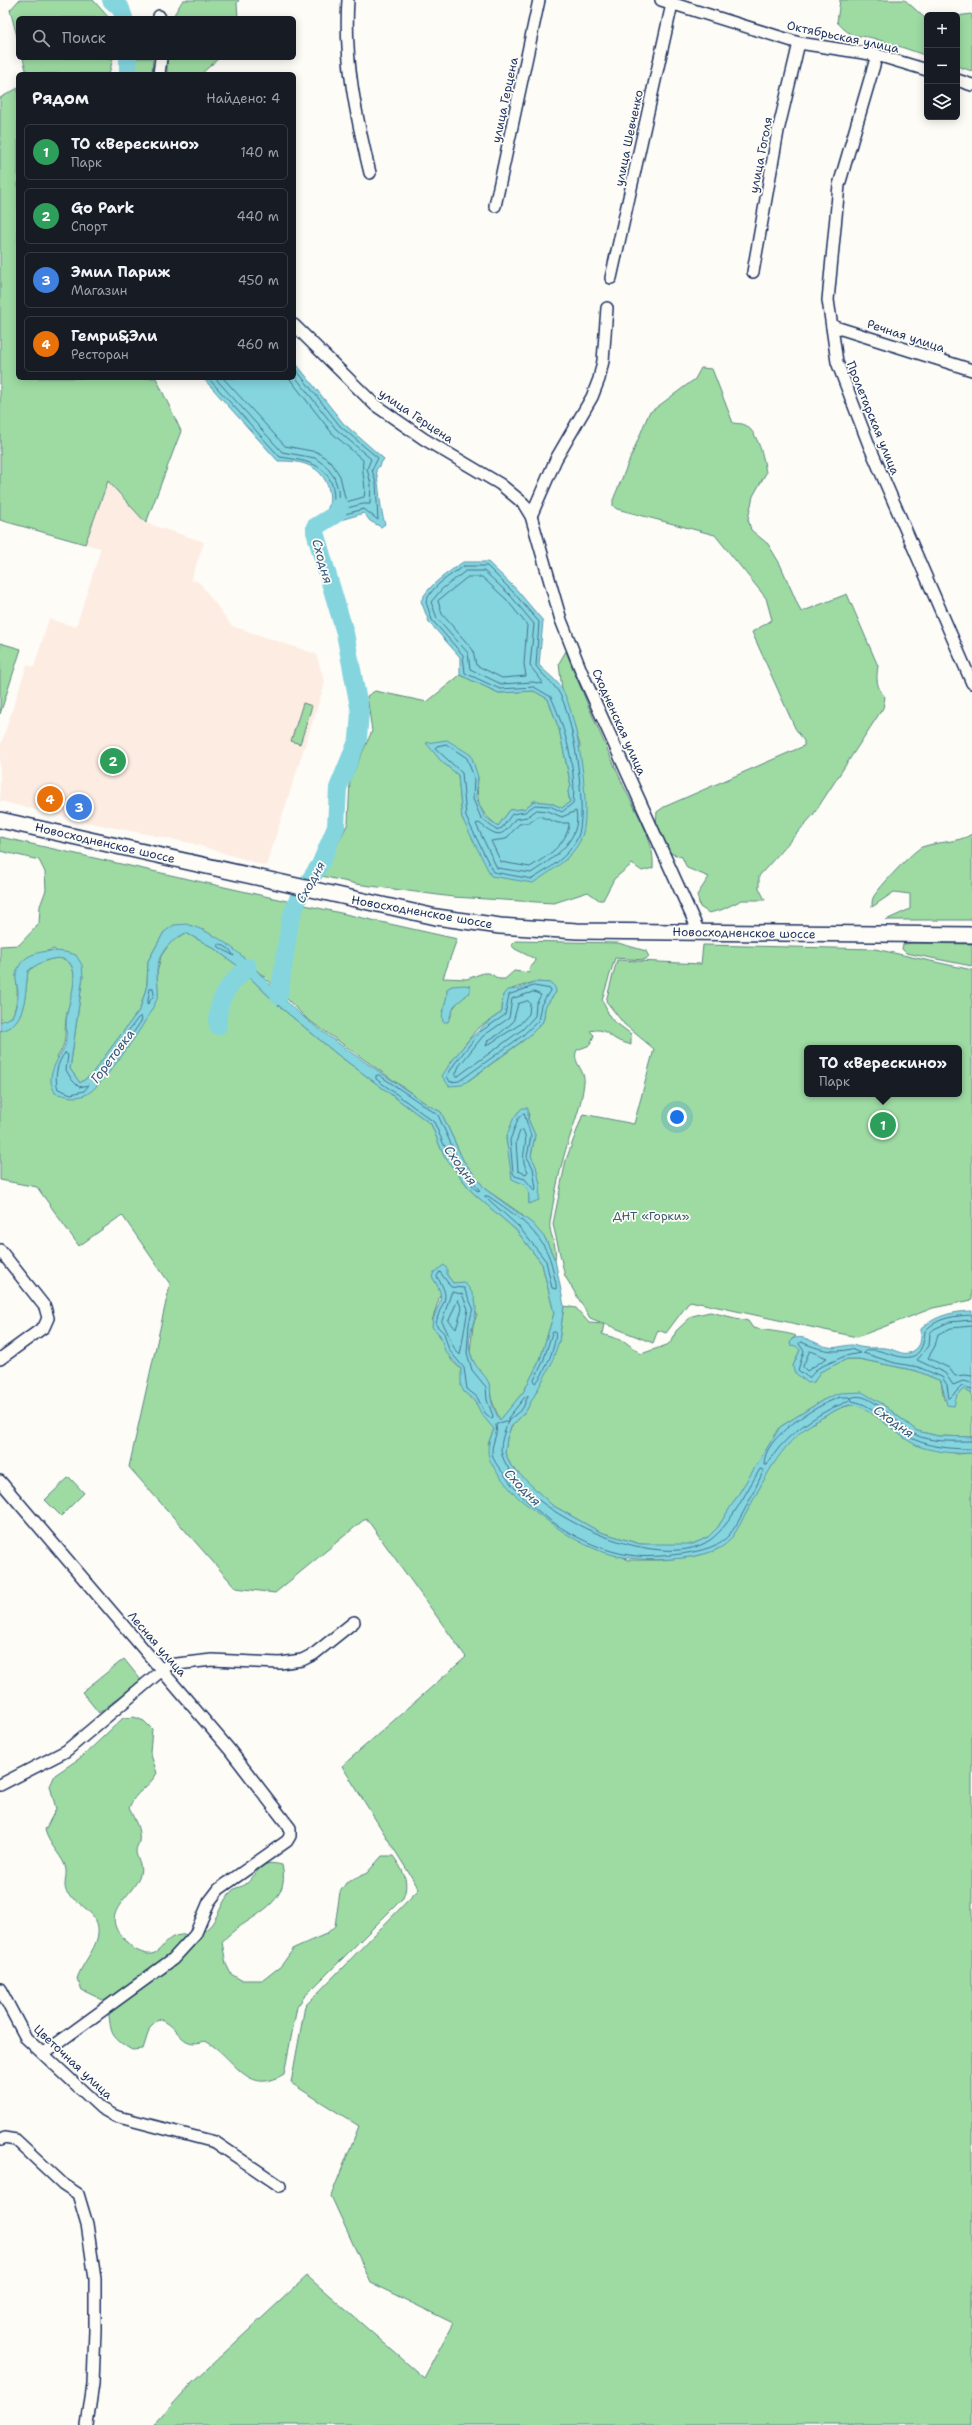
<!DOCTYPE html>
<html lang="ru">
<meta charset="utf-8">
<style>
body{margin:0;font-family:"Shantell Sans",sans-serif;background:#242831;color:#f1f3f6}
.controls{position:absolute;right:12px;top:12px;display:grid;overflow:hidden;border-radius:6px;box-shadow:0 2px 10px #0003}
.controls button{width:36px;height:36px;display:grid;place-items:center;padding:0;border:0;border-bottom:1px solid #363941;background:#171b24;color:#f1f3f6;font:20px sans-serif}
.you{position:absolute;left:677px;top:1117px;width:14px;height:14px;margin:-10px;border:3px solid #fff;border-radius:50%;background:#1a73e8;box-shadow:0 0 0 6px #1a73e833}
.badge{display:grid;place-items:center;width:26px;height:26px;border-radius:50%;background:#d1495b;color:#fff;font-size:13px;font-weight:700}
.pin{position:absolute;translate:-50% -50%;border:2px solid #fff;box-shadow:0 1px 4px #0006}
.popup{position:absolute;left:804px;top:1045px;width:158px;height:52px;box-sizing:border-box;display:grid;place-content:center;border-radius:6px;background:#171b24;filter:drop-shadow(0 1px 3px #0005);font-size:13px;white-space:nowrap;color:#9ea1a6}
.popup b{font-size:15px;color:#f1f3f6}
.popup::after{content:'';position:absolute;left:50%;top:100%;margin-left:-8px;border:8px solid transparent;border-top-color:#171b24}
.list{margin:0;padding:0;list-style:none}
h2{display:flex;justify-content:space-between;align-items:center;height:52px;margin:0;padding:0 16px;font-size:17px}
h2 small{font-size:13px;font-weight:400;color:#9ea1a6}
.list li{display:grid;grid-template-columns:26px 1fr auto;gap:12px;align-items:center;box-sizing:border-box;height:56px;margin:0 8px 8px;padding:0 8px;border:1px solid #363941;border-radius:6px}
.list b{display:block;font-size:15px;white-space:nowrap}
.list p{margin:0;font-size:13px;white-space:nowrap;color:#9ea1a6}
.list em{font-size:13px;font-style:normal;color:#9ea1a6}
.icon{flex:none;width:22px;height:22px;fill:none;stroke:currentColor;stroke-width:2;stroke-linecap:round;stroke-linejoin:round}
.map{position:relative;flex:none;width:972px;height:2425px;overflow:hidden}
.search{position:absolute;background:#171b24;box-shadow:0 2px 10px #0003;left:16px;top:16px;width:280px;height:44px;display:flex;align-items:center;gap:10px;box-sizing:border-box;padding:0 14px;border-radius:6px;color:#9ea1a6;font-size:15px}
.panel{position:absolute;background:#171b24;box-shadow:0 2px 10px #0003;left:16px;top:72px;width:280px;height:308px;border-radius:6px}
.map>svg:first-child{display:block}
</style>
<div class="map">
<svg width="972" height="2425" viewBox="0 0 972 2425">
<rect width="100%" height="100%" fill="#fdfcf7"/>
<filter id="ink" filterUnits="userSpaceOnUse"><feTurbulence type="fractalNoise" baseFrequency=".025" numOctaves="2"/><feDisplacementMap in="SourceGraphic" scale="8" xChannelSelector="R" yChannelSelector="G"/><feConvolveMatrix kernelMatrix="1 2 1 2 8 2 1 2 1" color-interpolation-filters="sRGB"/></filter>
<g filter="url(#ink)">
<polygon fill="#fdece2" points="108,481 146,523 204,542 191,580 199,582 232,626 316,654 325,683 266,866 191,843 86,822 0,801 0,747 27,665 34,667 49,619 76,627 101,548 85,544"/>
<g fill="#9edba3" stroke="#5c8580" fill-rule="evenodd">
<polygon points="19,0 93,0 109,18 18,18 18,40 10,10"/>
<polygon points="183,0 239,0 237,3 238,18 172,18"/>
<path d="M840,0h65l22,20v36c-17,-6 -34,-12 -51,-17 -19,-6 -22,2 -39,-17z"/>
<polygon points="971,14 972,15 972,71 957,66 957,16"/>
<polygon points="23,58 113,58 109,74 27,74"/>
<polygon points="136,58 153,58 152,74 135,74"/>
<polygon points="167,58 219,58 201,74 167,74"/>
<polygon points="18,88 18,378 156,378 181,431 146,523 108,481 85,544 0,520 0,98"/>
<path d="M701,368l11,1 21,54c4,1 9,0 12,2 13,7 19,34 21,48l-13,23 -5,23 3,11 17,14 12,20 21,48 46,-18 31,72c-2,13 -2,21 7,31l-2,11 -70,107 -54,61v12l6,12h-23l-21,10 -12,3 -9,-6 -3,-12 12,-18 -22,-9 -5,-11 -12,-4 -14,-29 1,-12 7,-5 140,-61v-5l-9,-13 -43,-96 20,-12 -6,-22 -51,-63 -98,-26 -4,-3v-6l36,-87 46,-34z"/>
<polygon points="0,643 21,649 0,714"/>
<path d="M566,651c17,44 36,87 55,129 12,29 34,56 32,88l-11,3 -10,-7 -18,15 -11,21h-4l-11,-8 -34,11 -101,-6 -97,-13 -34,-8 26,-53 2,-43 22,-49 -5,-35 8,-5 52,11 33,-27 39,18 35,-2 14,8 11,30 12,57 -3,6 2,10 -8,6 -11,-5 -17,-2 -10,8 -14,1 -12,16c-20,-15 -22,-24 -20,-49l-37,-16 17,14 4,43 104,42 14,-115 -18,-55 -3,-27z"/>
<polygon points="303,703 312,706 300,744 291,741"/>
<path d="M972,834v86h-86l24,-11v-15l-16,-2 -22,15c0,-3 0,-7 1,-9 4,-9 41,-48 49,-51 17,-6 36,-4 50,-13z"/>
<path d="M0,837l457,102 -14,39 24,1 16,-6h6l10,6h6l9,-8 16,2 -1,-5 5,-4 1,-5 -20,-10 -4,-4 4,-4 103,2 28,8 3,6 -5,3 -29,-2 -13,42 9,19 20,15v11c-4,-2 -8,-2 -12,-4 -12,-6 -14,-14 -29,-10l4,4 -4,10 -13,5c-6,12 9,20 7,33 -3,27 -14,50 -21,76 -5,20 -10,42 -13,63 -2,11 8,22 5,38l-10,-22 -25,-25 -35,-24 -22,-29 -22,-48 -13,-7 -122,-87 -40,-40 -62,-48 -40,2 -16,29 -1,24 -7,24 -49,66 -11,8 -10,-14 13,-93 -29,-27 -26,8 -12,19c2,15 2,27 -4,41l-12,5v-76l19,-1 20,-21 1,-18 6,-16 -1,-18 -6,-12 -39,-9zM534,982l17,1 5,9 -11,15 -1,11 -2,5 -18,17 -56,41 -20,-15 29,-37 25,-17 1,-17 9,-6zM452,986l14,10 -5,2 -10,13v6l-9,-6 6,-10 -1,-12zM518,1112l11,2 -1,5 7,16 -4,21 9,28 -11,20v-12l-6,-10 -6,-1 -10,-37 -1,-5z"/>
<path d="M186,933l26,14 26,19 41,40 59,49 93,69 13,32 29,37 43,37 26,34 12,49 -14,47 -16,31 -24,30 -9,-23 -1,-12 -14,-18 -6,-16 3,-27 4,-11 -18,-30 -6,-1 -6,-8 -12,6 6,11 -9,29 20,40 9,8 3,23c13,10 21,24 30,37l-6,15 26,50 114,66h34l34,-4 20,-6 13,-9 46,-82 19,-23 18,-13 28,-15 11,-3 11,1 15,11 80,37 15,-1v972h-818l38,-42 115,-107 117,102 29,-55 -82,-40 -40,-87 28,-70 -68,-43 14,-77 114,-117 -77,-123 124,-109 -100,-139 -91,75 -39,-5 -107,-121 41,-183 -48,-69 -43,31 -42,-59 -37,-7v-149c26,-6 25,-38 28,-60 16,-13 47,-24 46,9 0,11 -5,23 -7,33 -4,18 2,28 -10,44l29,38 72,-100 -1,-22 4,-17 11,-16z"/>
<polygon points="914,943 972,944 972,966 906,953 902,949 903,944"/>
<path d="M703,945l172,4 97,21v330l-39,8 -76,29 -167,-36 -24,32 -8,-3 -5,13 -63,-25 -25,-42 -12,-52 13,-64 17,-46 51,10 20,-75 -30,-25 -18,-23 11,-41 84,4zM807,1048h152v46h-152z"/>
<path d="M564,1306l12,2 13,15 15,1 -2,10 22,7 17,13 26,-9 5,-4 4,-10 16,-15 18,-4 38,9 5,7c9,2 38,5 43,8l-5,4 9,10 -7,16c5,11 9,13 21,16l5,-10 28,-13h12l58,12 24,10 3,19 20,-11 8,5v43l-34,-1 -21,-5 -36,-28 -58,-3 -43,27 -43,71 -19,29 -10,10 -15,7 -26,2 -27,-2 -40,-12 -48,-27 -29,-25 -12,-14 -6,-13 2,-15 4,-11 15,-16 33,-70z"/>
<polygon points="69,1477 84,1493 61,1516 45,1500"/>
<polygon points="124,1659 141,1680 99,1713 82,1692"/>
<path d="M134,1717l10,4 8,8 -2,23 7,21c-8,15 -22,18 -28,35 5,11 12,21 10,34 -1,3 -3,6 -3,9 0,7 7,15 4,23 -6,23 -43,38 -16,65 4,4 9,10 14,12 22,10 21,-7 35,-14 11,-5 25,1 35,-9 11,-10 13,-28 25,-38 3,-3 10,-3 13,-6 15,-13 12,-25 36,-19 11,43 -40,52 -60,77l4,22 5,10 10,6h22l18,-14 13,-18 32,-14 9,-8 5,-34 6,-9 21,-10 15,-17h11c10,14 17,25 10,42l-99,99 -7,10 -13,67c-38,24 -50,-19 -79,-33 -27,9 -24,-16 -47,-22l-8,8 -7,22 -11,1c-30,-17 -17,-23 -27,-49l-23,-11 -5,-11c5,-17 23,-33 21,-51 -1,-15 -21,-25 -30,-34 -6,-7 -1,-16 -2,-24 -1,-12 -17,-24 -21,-40l11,-21 -6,-23 5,-11 28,-19 40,-38z"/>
</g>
<g fill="#84d5de" stroke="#5a93ab">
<path d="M294,361l49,62 41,36 -8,11c4,19 3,36 9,54l-4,3 -11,-6 -6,-8 -40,12 -4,-6c17,-13 10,-43 -8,-52 -11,-6 -22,-6 -34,-6l-75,-83h91z"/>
<path d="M463,562h25l28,27 27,32 -4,44c7,8 18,15 23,24 15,24 32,128 18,152 -10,19 -29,30 -47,42l-42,-7 -29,-58 -4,-43 -17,-14 -15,-18 21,-3 24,15 7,22 -2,20 8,19 14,10 12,-16 14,-1 10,-8 17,2 11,5 8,-6 -2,-11 3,-5 -12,-57 -11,-30 -14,-8 -35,2 -39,-18v-18l-31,-35 -8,-21c8,-17 27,-28 42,-39z"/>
<path d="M186,924c56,16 78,61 120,95 39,31 82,58 122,86l13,7 22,48 22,29 47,34 13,15 10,22 9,46 -5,35 -8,24 -25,46 -15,16 -4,11 -2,15 6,13 41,39 48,27 40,12h53l15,-7 10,-10 62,-100 43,-27 16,-7 23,-1 19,11 36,28 21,5 34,1v16c-16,1 -35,-1 -51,-6 -22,-7 -54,-46 -72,-42 -11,3 -20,9 -29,14 -37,20 -53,55 -72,91 -6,10 -11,21 -18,30 -10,12 -32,16 -47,18 -75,8 -106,-13 -162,-58 -9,-7 -30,-33 -32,-43 -3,-10 1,-18 5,-28l-12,-14 -8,-16 -10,-7 -3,-6v-17l-16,-18 -5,-16 -8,-8c3,-26 18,-24 0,-50l2,-5 10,-7 3,4v6l6,8 11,-1c26,28 1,42 6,70 4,17 16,21 20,34 1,4 0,8 1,12 1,8 5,16 9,22l24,-29 16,-31 14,-47 -12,-49 -26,-34 -43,-37 -29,-37 -13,-32 -93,-69 -59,-49 -41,-40 -26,-19 -26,-14c-17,8 -30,22 -29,42 0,6 2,15 1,21 -5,18 -57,94 -73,99 -11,4 -19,1 -30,-2 -1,-3 -4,-8 -4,-11 -1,-12 8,-25 13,-34 4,-10 1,-24 3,-34 2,-11 6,-22 7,-33 2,-34 -30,-23 -46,-10 -3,22 -1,54 -28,60v-9l12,-5c3,-7 6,-15 6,-24 0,-6 -3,-12 -2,-18 4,-27 41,-27 60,-20l6,10 1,11 -13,93 10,14 11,-8 49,-66 7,-24 1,-24 16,-29 10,-7z"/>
<path d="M534,982l17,1 4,4 1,5 -11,15 -1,11 -2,5 -13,13 -67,49 -13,1 -7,-10c16,-26 35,-47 60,-64l1,-17 4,-5 11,-1z"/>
<path d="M464,985l6,1v6l-16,14 -6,16h-5c-3,-12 5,-20 4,-33l5,-3z"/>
<path d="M522,1108h6v11l7,16 -4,21 5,10 4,18 -1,16 -10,4c0,-19 -2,-18 -17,-25l-6,-41 8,-21z"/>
<path d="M972,1311v83l-8,-5 -7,6 -3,11 -7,-1 -6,-24 -24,-10 -58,-12h-12l-27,13 -6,10 -6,1 -14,-11 -1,-6 7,-16 -4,-4 -6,-1 1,-5c11,-8 25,5 37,7 9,2 15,-2 24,-2 3,0 5,2 8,2 7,2 17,0 25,1 11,1 20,11 31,1 6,-5 5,-13 5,-20 15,-14 31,-17 51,-18z"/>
</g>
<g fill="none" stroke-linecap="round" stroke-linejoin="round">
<g stroke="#457191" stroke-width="1">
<path d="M208,378l72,79c28,4 54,7 54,43 0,7 -5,13 -4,18l34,-9 14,11 -2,-37 -4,-13 6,-12 -38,-32 -46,-59"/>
<polyline points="215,378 282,452 315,458 326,466 334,477 338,489 339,510 363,504 370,504 371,484 367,469 371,459 336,429 294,375"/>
<path d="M223,378l62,68 32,6 14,10 9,14 6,26 18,-5c3,-11 -3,-24 -1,-37l-31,-27 -43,-55"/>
<path d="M464,566h23l26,26 26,30 -3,44c6,9 16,16 22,25 15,21 31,125 19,148 -9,18 -28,30 -45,40l-39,-7 -27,-55 -4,-44 -27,-25 2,-2 9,-2 21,14 7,20 -1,21 8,19 15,12 6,-2 10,-14 13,-2 10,-7 15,1 12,6 11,-9c4,-33 -8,-75 -22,-106l-17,-10 -34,2 -35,-16 -2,-18 -31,-35 -6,-18c5,-16 25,-27 38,-36z"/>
<polygon points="466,571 484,571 510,595 534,624 530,666 542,681 542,684 533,682 501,684 470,669 468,653 437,618 431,602 442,589"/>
<polygon points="468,577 482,577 506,599 527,625 524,664 526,676 502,678 476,665 473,650 442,614 438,601"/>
<path d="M537,810l11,1 14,6 14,-6c6,30 -24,48 -45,62l-34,-5 -21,-44 3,-1c19,14 22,16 36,-4l12,-2z"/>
<path d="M539,816l19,7h11c-1,21 -23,34 -39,44l-29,-5 -10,-21 15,-2 13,-15 10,-1z"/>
<polygon points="221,944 229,949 234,956 219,947 218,945"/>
<polygon points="534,986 551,989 541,1005 538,1021 522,1036 465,1077 459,1081 450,1082 447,1076 455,1063 480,1032 505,1015 509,995"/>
<polygon points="153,988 154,995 147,1005 150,989"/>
<polygon points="534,992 541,995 536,1004 535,1016 523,1029 458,1076 455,1076 459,1066 483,1036 509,1018 512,999"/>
<polygon points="528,1001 530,1003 529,1014 519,1025 486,1046 488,1040 498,1035 513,1022 518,1004"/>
<polygon points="141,1017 142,1020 114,1061 101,1072 100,1069 138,1018"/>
<path d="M65,1053l3,2 -2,15 6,10 7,7 10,-2 -5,6 -13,3 -13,-5c-4,-11 -1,-27 7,-36z"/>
<polygon points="379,1075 438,1115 459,1162 480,1191 476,1190 448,1154 434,1122 376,1079 376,1076"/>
<polygon points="524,1113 531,1136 527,1157 533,1168 536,1189 535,1191 525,1179 515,1176 513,1173 510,1140 518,1119"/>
<path d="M523,1130c8,14 -6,27 5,41l-2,3 -8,-3 -2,-29 4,-11z"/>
<path d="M485,1196h3c28,19 59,39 65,75 1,6 4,13 3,18l-4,-1 -6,-27 -27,-34z"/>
<path d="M440,1272l11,15 13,1 9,20 -4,16 -2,29 5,17 14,17 1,13 6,16 -1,3 -7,-6 -8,-16 -10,-8 -3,-21 -15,-18 -5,-17 -8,-8c3,-24 18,-23 1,-48z"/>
<path d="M452,1292l10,2 6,15 -8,46c-9,-7 -11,-23 -18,-33z"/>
<polygon points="458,1300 462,1309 456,1329 449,1321"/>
<path d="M972,1315c-17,1 -34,2 -47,16 -4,53 -47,7 -62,22l32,10 23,4 24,10 5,8 2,14 13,-13 10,3"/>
<polyline points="972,1320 949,1322 934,1329 930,1333 929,1346 917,1360 945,1373 953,1385 963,1381 972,1383"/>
<polyline points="972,1326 951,1328 938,1334 935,1346 928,1358 949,1368 955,1376 965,1375 972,1376"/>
<path d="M555,1332c4,7 -12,47 -20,51l-1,-3 9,-18 9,-29z"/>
<path d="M801,1342c17,7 31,12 50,7l9,4 -15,3 -27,12 -9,10 -11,-8 6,-19 -5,-7z"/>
<polygon points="810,1351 827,1358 807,1371 803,1367"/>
<polygon points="528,1396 523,1408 508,1421 508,1418 525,1397"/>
<path d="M840,1397h9l1,2c-5,5 -15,7 -22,11 -25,14 -47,30 -61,55h-3c-1,-29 52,-59 76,-68z"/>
<path d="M506,1421l2,2c-4,9 -9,23 -6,32 18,56 157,121 208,85 20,-14 37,-50 50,-71l4,1c-8,16 -27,60 -39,69 -12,10 -30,13 -45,15 -16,2 -35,4 -51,1 -45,-7 -97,-41 -123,-78 -4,-6 -11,-13 -13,-20 -4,-12 6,-21 3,-32z"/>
<path d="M972,1441c-17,0 -42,2 -58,-7 -15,-8 -45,-46 -63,-36l1,3c20,3 30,18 46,29 21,16 48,19 74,19"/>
</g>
<g stroke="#84d5de" stroke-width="18">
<polyline points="111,0 121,9 124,18"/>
<polyline points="128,74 128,58"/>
<polyline points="279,996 290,921 299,896 320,865 336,827 338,788 358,739 360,712 345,633 315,532 315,527 336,514 340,506"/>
<path d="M218,1026c-2,-28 11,-42 30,-59"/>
</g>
<defs>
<g id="minor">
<path d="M348,0c-4,59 8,116 22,173"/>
<polyline points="661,0 799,43 877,55 927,70"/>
<polyline points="159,16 160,18"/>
<polyline points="877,55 839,185 828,300 837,362 869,445 972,683"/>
<polyline points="159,74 161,58"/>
<polyline points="957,80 972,85"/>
<polyline points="495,206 539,0"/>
<polyline points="753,272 778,131 799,43"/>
<polyline points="611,278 672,4"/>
<polyline points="294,325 375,405 424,439 500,484 523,503 531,516 561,620 582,673 699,932"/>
<polyline points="832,326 972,370"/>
<polyline points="531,516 556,459 592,397 599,379 603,361 607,308"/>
<polyline points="0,1250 45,1307 48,1318 44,1327 0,1359"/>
<polyline points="0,1481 229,1749 290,1828 290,1836 287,1841 219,1889 209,1902 195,1935 173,1959 44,2053"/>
<polyline points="0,1785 66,1751 168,1665 212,1660 280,1663 302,1660 314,1654 354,1622"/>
<polyline points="0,1989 26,2038 101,2108 115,2116 215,2142 280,2186"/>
<polyline points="0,2140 4,2138 16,2140 63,2184 78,2194 87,2224 95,2279 95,2330 93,2384 87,2425"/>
</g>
<polyline id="major" points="0,820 436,917 500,926 577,931 972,935"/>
</defs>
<use href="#minor" stroke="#1b2f5e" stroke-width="14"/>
<use href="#major" stroke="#1b2f5e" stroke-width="18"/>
<use href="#minor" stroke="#fdfcf7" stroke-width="11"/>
<use href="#major" stroke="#fdfcf7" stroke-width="15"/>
</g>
</g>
<g text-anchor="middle" stroke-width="3.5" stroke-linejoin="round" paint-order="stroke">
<g font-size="12" fill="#1b2f5e" stroke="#fdfcf7">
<text transform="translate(843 37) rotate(12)" y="4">Октябрьская улица</text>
<text transform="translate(505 100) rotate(-78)" y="4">улица Герцена</text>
<text transform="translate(629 138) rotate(-78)" y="4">улица Шевченко</text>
<text transform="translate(761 155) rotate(-79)" y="4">улица Гоголя</text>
<text transform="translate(906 336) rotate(18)" y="4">Речная улица</text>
<text transform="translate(416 416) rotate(34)" y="4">улица Герцена</text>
<text transform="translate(873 418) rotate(68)" y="4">Пролетарская улица</text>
<text transform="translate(619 722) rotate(66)" y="4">Сходненская улица</text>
<text transform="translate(105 843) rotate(13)" y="4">Новосходненское шоссе</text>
<text transform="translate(422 912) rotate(10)" y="4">Новосходненское шоссе</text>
<text transform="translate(744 933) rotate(1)" y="4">Новосходненское шоссе</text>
<text transform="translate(157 1644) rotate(49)" y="4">Лесная улица</text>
<text transform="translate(73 2062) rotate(43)" y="4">Цветочная улица</text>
</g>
<g font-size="12" fill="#3c5a6f" stroke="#fdfcf7">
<text x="651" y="1220">ДНТ «Горки»</text>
</g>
<g font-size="13" font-style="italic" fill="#35587e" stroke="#fdfcf7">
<text transform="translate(323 561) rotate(74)" y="5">Сходня</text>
<text transform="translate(310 882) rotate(-61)" y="5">Сходня</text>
<text transform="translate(112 1056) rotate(-53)" y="5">Горетовка</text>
<text transform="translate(461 1165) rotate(54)" y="5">Сходня</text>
<text transform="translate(894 1421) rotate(36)" y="5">Сходня</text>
<text transform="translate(523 1487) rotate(46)" y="5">Сходня</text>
</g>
</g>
</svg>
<div class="controls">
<button>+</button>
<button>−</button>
<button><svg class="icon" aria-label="layers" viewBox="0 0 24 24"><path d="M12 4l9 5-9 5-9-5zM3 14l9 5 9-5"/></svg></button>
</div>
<div class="you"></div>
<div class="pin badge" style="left:883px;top:1125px;background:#2e9e5b">1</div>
<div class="popup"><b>ТО «Верескино»</b>Парк</div>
<div class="pin badge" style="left:113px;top:761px;background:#2e9e5b">2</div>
<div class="pin badge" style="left:79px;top:807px;background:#3f7fe0">3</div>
<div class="pin badge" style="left:50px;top:799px;background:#e8710a">4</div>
<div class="search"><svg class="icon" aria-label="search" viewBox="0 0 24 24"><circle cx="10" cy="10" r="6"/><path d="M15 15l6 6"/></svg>Поиск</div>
<section class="panel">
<h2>Рядом<small>Найдено: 4</small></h2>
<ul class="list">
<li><span class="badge" style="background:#2e9e5b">1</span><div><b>ТО «Верескино»</b><p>Парк</p></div><em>140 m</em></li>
<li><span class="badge" style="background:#2e9e5b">2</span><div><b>Go Park</b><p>Спорт</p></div><em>440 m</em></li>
<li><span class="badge" style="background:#3f7fe0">3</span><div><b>Эмил Париж</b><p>Магазин</p></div><em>450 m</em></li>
<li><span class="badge" style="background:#e8710a">4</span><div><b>Гемри&amp;Эли</b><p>Ресторан</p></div><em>460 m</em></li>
</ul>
</section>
</div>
